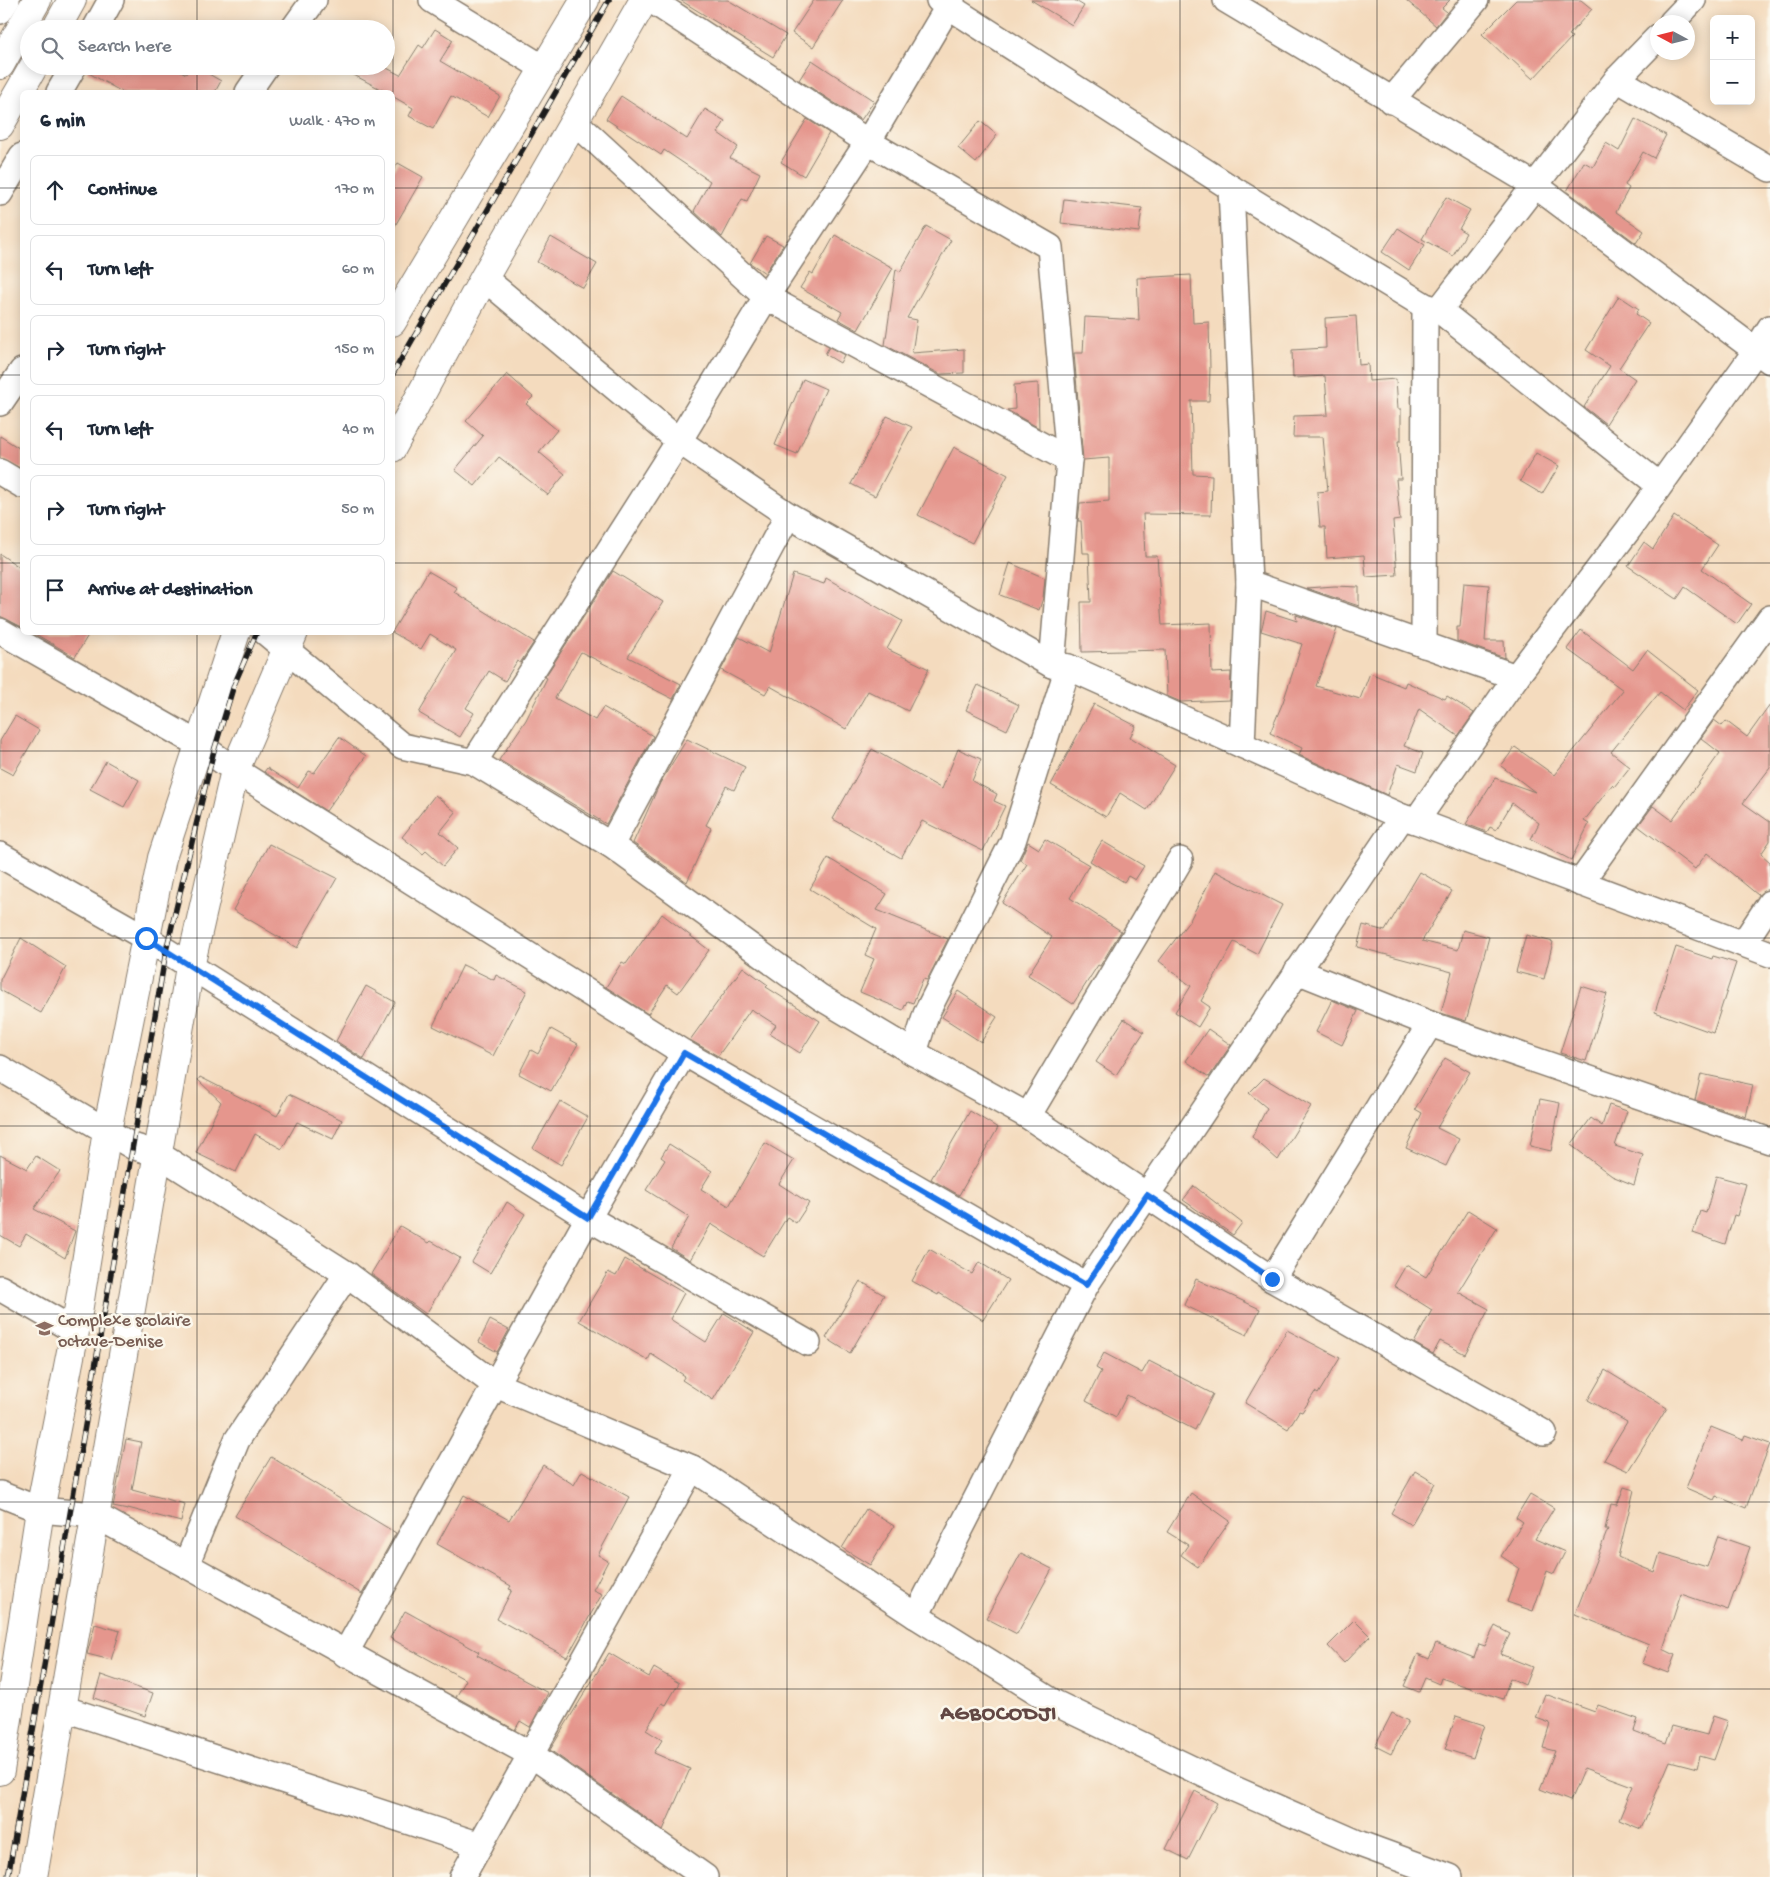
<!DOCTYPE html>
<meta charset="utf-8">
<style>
body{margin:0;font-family:"Gochi Hand",sans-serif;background:#f2f2f3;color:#1f2937}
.controls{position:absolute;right:15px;top:15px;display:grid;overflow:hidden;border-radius:8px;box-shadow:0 2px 12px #0003}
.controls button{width:45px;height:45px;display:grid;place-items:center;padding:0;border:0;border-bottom:1px solid #e0e1e3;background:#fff;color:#1f2937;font:25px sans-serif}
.compass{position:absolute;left:1650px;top:15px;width:45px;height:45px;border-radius:50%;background:#fff;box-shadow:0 2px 12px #0003;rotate:277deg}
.stop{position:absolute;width:15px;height:15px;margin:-11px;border:4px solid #1a73e8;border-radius:50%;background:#fff}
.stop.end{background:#1a73e8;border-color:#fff;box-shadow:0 1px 5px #0008}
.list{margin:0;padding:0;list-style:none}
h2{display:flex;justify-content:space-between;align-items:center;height:65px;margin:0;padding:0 20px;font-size:21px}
h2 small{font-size:16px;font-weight:400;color:#747a83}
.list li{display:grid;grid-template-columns:32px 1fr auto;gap:15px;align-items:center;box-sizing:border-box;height:70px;margin:0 10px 10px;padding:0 10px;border:1px solid #e0e1e3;border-radius:8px}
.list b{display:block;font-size:19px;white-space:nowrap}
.list em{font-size:16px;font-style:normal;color:#747a83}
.icon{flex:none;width:28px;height:28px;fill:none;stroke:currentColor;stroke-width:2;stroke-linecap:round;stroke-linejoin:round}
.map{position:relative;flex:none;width:1770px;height:1877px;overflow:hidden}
.search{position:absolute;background:#fff;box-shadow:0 2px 12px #0003;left:20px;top:20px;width:375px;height:55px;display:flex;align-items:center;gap:12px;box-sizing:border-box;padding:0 18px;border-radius:28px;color:#747a83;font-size:19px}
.panel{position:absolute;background:#fff;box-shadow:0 2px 12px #0003;left:20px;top:90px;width:375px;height:545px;border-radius:8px}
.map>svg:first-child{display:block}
</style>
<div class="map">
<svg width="1770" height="1877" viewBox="0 0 1770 1877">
<rect width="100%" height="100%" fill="#fbf7ec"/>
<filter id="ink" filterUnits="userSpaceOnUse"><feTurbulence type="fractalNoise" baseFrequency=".02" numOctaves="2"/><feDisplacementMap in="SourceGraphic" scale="10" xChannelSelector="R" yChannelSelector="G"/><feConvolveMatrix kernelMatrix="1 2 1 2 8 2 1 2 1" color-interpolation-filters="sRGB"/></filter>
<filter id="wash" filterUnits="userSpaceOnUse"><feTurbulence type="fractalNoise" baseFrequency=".0096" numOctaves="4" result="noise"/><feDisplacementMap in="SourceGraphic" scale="20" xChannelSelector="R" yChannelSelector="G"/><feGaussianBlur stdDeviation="1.12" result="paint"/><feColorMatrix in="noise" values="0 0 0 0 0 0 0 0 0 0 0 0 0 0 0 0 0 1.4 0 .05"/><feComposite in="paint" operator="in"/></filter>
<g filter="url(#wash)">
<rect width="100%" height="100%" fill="#f4dbbe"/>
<g id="blocks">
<g fill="#e5968d">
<polygon points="680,0 728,0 786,35 773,57"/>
<polygon points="814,0 843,0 813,47 792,33"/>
<polygon points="1031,0 1074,0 1084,6 1072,25"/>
<polygon points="1406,0 1450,0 1442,8 1447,12 1436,26"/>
<polygon points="1516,0 1581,0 1592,9 1569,35 1572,37 1533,79 1511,59 1509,60 1482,34"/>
<polygon points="435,29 453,40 440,61 500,96 488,117 451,96 433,129 409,116 413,108 392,96 392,92 386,92 337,66 383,66 400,75 419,45 423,48"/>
<polygon points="812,60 874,101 861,120 799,80"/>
<polygon points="88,66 172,66 186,74 191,66 195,66 221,81 215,92 122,92 87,72"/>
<polygon points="621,96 687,139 705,109 725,121 718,133 738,147 730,158 760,173 747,201 742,199 722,237 694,211 710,181 664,150 661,155 606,119"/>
<polygon points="807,119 829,133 804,176 781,162"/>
<polygon points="1635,119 1666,135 1654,158 1643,152 1625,185 1629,188 1616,212 1644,231 1636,243 1567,191 1584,162 1593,167 1606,143 1619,151"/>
<polygon points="980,121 997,135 976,163 958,148"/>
<polygon points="398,163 423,177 392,231 392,172"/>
<polygon points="1446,197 1470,210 1459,229 1466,233 1453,256 1422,239"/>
<polygon points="1064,199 1142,208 1139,232 1061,223"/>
<polygon points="926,226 951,240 907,318 917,320 912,353 964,349 964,373 940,374 885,345 896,269 900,272"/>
<polygon points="1398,228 1425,245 1409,270 1382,252"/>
<polygon points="835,235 893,268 858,330 838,319 842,312 800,288 810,272 813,274"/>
<polygon points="766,236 783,245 765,273 750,263"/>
<polygon points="551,237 597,264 583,288 537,262"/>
<polygon points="1191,275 1193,323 1209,322 1210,369 1209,401 1191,401 1193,474 1212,475 1211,515 1143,514 1145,556 1157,556 1162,625 1211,623 1212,673 1231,672 1230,700 1181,702 1167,696 1165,650 1082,652 1081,602 1091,602 1089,553 1083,553 1081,521 1078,521 1080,503 1109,501 1109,458 1083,460 1074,353 1083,353 1085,317 1139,320 1137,278"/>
<polygon points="1619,296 1639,309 1636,314 1649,323 1619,368 1635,379 1606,424 1584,407 1610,366 1586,350"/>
<polygon points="1356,316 1359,365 1368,364 1369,381 1396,379 1398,409 1401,409 1401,441 1398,441 1401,479 1396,479 1400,520 1393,521 1397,575 1366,577 1364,555 1327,558 1325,527 1320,527 1317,492 1328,491 1323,437 1293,437 1294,416 1328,415 1325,376 1293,378 1292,350 1326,348 1325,318"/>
<polygon points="829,347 844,355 840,363 825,354"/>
<polygon points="507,374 533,397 526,404 557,430 539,452 565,474 548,495 499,457 475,486 455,470 483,436 466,421"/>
<polygon points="803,379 826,389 797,454 775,445"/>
<polygon points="1038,383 1039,428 1007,410 1015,409 1014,385"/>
<polygon points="887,416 912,427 875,496 851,484"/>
<polygon points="0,436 22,450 22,469 0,458"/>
<polygon points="954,447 1008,475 972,543 918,515"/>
<polygon points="1536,453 1559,466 1542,494 1520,481"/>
<polygon points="1674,516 1718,545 1702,569 1751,604 1737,624 1685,587 1677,599 1628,566 1644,542 1653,549"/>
<polygon points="0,554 22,569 22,627 0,616"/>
<polygon points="1010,563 1045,578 1043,598 1039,610 1000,595"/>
<polygon points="428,571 457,588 454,592 534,642 520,663 517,661 505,681 489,671 466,708 474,713 460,737 419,713 456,650 430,634 421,649 392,632"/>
<polygon points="613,571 663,602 628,657 681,684 673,699 581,652 555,698 595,720 603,707 653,736 606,824 499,760 526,720 547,678 545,677"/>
<polygon points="793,574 824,584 826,578 902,621 887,649 929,669 908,711 868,691 846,729 770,686 765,694 721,670 739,637 769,653"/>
<polygon points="1464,583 1489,585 1485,641 1504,641 1505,658 1457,641 1457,627 1460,627"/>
<polygon points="1335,586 1359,587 1359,606 1306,588"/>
<polygon points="1266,611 1297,621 1296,615 1337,629 1316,686 1360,699 1370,673 1404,687 1406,682 1445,699 1447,696 1474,713 1458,736 1419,709 1404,746 1423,753 1417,771 1398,764 1387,795 1299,755 1302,748 1270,733 1283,702 1302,644 1261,631"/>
<polygon points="1581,630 1633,669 1647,650 1698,690 1683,710 1660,692 1611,752 1630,767 1614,787 1612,785 1584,821 1589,824 1571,860 1531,839 1539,823 1512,803 1496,830 1490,827 1487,832 1466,824 1495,778 1535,792 1501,766 1515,747 1554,775 1623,690 1567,649"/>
<polygon points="32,632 90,632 75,657"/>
<polygon points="978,685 1019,705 1007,730 966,710"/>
<polygon points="1094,704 1136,726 1130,737 1175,765 1147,810 1120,793 1106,817 1051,785"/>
<polygon points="1770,705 1770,768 1743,803 1770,822 1770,841 1761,854 1770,862 1770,889 1758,895 1707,853 1695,869 1638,826 1653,806 1672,820 1720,753 1701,738 1714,720 1722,726 1726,721 1747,737"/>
<polygon points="15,716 39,730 13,775 0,768 0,741"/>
<polygon points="339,737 366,756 326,811 264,772 267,768 298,788 309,771 314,773"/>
<polygon points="687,739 745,767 734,790 726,786 706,825 711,828 687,882 633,843 660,783"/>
<polygon points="872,749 942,789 958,749 981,759 972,781 997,794 994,801 1005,806 983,851 922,821 901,858 833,819"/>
<polygon points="106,761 139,780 124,807 90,789"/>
<polygon points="435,795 456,812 440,832 458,848 443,866 426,851 423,854 402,837"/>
<polygon points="1045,839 1089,865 1070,898 1121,931 1100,966 1098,965 1073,1004 1028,975 1052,937 1002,903 1027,864 1020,860 1028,842 1039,849"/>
<polygon points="1102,841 1144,866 1135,880 1128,876 1124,882 1090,861"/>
<polygon points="269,844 337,878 297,948 233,910"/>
<polygon points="828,858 887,894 877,910 948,939 927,980 923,979 913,1003 907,1001 903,1010 860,992 874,959 865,955 876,929 810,889"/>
<polygon points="1215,871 1282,905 1257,954 1234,942 1201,1001 1210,1007 1198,1027 1175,1012 1191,986 1159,961 1190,920"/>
<polygon points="1420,872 1452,891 1422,941 1458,950 1463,930 1489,937 1466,1021 1441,1013 1452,972 1357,947 1363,925 1385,931"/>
<polygon points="662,914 709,950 678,993 667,985 648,1014 606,987 622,962 626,964"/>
<polygon points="1526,935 1553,942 1544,979 1516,972"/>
<polygon points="21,938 66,967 41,1013 0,990 0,980"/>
<polygon points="1676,947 1712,959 1713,956 1736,963 1713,1033 1655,1012"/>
<polygon points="463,965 494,980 496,975 527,991 493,1056 433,1026"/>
<polygon points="743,967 768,985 766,987 820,1021 800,1053 770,1034 776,1025 751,1009 718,1056 690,1040"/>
<polygon points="366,986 395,1002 364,1059 336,1041"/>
<polygon points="1581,986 1607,994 1586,1061 1560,1053"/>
<polygon points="958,991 997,1017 981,1042 942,1017"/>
<polygon points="1332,1000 1358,1011 1342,1045 1316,1032"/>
<polygon points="1124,1019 1144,1032 1116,1075 1096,1062"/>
<polygon points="551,1029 578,1044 551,1091 519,1074 531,1050 538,1054"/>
<polygon points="1208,1029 1231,1045 1209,1077 1186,1061"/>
<polygon points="1445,1058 1470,1072 1437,1128 1459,1139 1446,1166 1406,1148 1422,1113 1415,1109"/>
<polygon points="1701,1074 1753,1085 1746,1117 1695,1100"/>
<polygon points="200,1077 277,1116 289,1094 342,1120 333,1139 297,1122 282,1149 255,1134 236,1172 196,1153 221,1102 198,1080"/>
<polygon points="1264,1078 1311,1106 1278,1160 1252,1137 1267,1108 1249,1093"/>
<polygon points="1540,1099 1560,1103 1551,1151 1530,1146"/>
<polygon points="560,1101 588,1117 561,1165 533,1148"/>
<polygon points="1609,1105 1627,1111 1615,1146 1643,1155 1634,1185 1612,1176 1571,1145 1591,1118 1602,1126"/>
<polygon points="970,1111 998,1128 959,1195 931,1179"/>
<polygon points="765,1143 794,1160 779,1184 809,1203 796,1223 787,1217 763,1256 711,1224 690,1260 671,1248 689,1217 646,1190 665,1160 661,1157 669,1144 712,1171 701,1189 729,1206"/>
<polygon points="0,1155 27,1169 36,1156 60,1171 34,1209 75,1231 65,1258 26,1234 19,1246 0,1235"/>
<polygon points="1716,1176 1746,1184 1737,1216 1734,1215 1725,1244 1693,1233 1700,1211 1706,1213"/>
<polygon points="1194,1186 1242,1223 1233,1235 1183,1200"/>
<polygon points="507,1202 525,1214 490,1273 472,1262"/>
<polygon points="1468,1210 1497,1228 1458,1292 1489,1309 1465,1354 1440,1341 1433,1354 1414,1343 1432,1310 1394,1286 1406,1265 1426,1277"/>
<polygon points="400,1226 429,1243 431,1241 460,1258 426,1314 371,1274"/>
<polygon points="929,1249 972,1274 979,1262 1008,1280 983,1320 939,1293 938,1295 912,1281"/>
<polygon points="625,1259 684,1293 670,1319 706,1342 724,1313 754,1332 713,1400 682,1380 685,1376 651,1354 648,1360 579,1321 608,1272 616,1276"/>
<polygon points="1196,1279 1260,1309 1247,1335 1184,1305"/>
<polygon points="860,1281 884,1295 850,1353 826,1338"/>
<polygon points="490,1320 509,1330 497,1352 479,1342"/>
<polygon points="1287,1330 1340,1358 1318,1394 1315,1392 1302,1412 1299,1411 1288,1429 1245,1403"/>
<polygon points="1104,1353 1142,1373 1149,1361 1213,1394 1195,1430 1127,1395 1116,1417 1086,1401 1101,1371 1096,1368"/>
<polygon points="1605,1370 1667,1408 1628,1471 1604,1460 1627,1422 1588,1400"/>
<polygon points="1711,1427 1743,1440 1745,1435 1770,1444 1746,1508 1716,1496 1714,1500 1686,1488"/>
<polygon points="126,1439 141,1442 132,1490 185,1504 181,1522 128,1508 128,1510 113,1507"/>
<polygon points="271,1457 396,1533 362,1594 235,1516"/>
<polygon points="543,1465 574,1485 582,1471 629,1497 598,1555 608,1561 593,1590 602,1594 567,1657 497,1619 512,1590 509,1589 511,1586 437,1544 464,1495 509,1520"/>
<polygon points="1415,1471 1435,1483 1411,1525 1391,1513"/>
<polygon points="1624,1487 1634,1490 1618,1557 1624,1560 1654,1572 1660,1553 1707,1567 1718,1536 1750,1547 1728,1610 1681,1594 1663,1649 1675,1655 1668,1673 1642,1663 1649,1644 1575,1614 1608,1529 1605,1529 1611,1504 1617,1505"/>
<polygon points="1191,1493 1230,1521 1198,1567 1181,1555 1188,1545 1167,1532"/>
<polygon points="1530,1494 1554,1508 1535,1539 1565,1552 1554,1574 1547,1571 1533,1611 1507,1602 1519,1568 1501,1556 1523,1522 1516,1517"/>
<polygon points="866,1509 894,1526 870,1565 842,1548"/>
<polygon points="1021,1553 1052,1569 1017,1634 986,1618"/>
<polygon points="405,1611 479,1652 477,1655 548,1693 530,1727 520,1721 515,1730 456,1697 466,1680 390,1638"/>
<polygon points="1354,1620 1370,1636 1344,1663 1328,1646"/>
<polygon points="95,1624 120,1631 111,1660 87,1654"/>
<polygon points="1495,1626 1510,1634 1500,1654 1532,1667 1525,1685 1510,1678 1503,1699 1441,1678 1439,1684 1425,1678 1419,1692 1404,1686 1418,1654 1429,1659 1436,1643 1474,1658 1479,1644 1485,1646"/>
<polygon points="609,1653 649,1677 654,1668 679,1683 666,1705 662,1703 646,1730 662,1740 654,1753 690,1769 663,1830 550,1750"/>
<polygon points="101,1675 153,1693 145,1716 94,1698"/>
<polygon points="1545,1694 1595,1712 1598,1705 1638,1719 1634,1731 1666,1743 1672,1726 1707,1735 1713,1716 1728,1721 1714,1760 1700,1756 1697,1768 1670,1761 1641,1829 1619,1820 1633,1786 1584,1768 1570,1801 1540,1789 1555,1751 1543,1748 1550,1723 1536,1718"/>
<polygon points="1392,1713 1408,1721 1391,1754 1375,1746"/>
<polygon points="1456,1716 1484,1725 1473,1758 1445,1749"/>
<polygon points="1195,1791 1217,1803 1188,1860 1166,1849"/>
</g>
</g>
</g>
<g filter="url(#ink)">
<use href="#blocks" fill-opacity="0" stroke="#887c6d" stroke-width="1"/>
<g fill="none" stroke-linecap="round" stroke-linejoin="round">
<defs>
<g id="minor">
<polyline points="432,0 545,69"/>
<polyline points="651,0 868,142 1050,247 1069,460 1052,665"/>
<polyline points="939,0 1231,188 1425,306 1439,310 1659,485"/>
<polyline points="1226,0 1536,186 1770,361"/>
<polyline points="0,11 7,0"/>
<polyline points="1672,22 1693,0"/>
<polyline points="95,29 111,0"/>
<polyline points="293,29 314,0"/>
<polyline points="1617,79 1770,169"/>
<polyline points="59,92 74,66"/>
<polyline points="248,92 266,66"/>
<polyline points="1391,101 1476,0"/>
<polyline points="574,121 766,297 1069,460"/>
<polyline points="1231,188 1249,583 1242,745"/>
<polyline points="0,193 22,156"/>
<polyline points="484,278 679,441 788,515 1052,665 1068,667 1402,817"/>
<polyline points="1439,310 1617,79 1658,37"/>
<polyline points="0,403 22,371"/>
<polyline points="0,472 22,485"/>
<polyline points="1249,583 1516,677"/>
<polyline points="0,631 198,744 235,770 684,1053 1086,1285"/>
<polyline points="265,632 402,746 474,762 611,845 820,997 914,1053 1028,1116 1272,1279 1544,1433"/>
<polyline points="1424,645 1425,306"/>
<polyline points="474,762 679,441 766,297 868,142 952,0"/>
<polyline points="1416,821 1770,954"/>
<polyline points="611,845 788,515"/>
<polyline points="0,855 146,938 588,1218 808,1343"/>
<polyline points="1580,883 1770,618"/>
<polyline points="1743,944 1770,903"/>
<polyline points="1297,971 1430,1024 1770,1141"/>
<polyline points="914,1053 926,1014 1013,841 1068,667"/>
<polyline points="0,1068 132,1146 158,1154 347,1274 494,1384 692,1468 916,1616 1055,1703 1230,1787 1360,1844 1450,1877"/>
<polyline points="1028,1116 1180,860"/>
<polyline points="1272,1279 1430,1024"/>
<polyline points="0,1288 75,1331"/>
<polyline points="0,1494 40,1510 95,1515 532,1755 705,1877"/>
<polyline points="186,1565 237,1440 347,1274"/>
<polyline points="916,1616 1086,1285 1402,817 1416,821 1516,677 1629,529 1755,352 1770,328"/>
<polyline points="345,1654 588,1218 684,1053"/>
<polyline points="62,1708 480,1845"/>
<polyline points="462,1877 692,1468"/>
</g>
<g id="major">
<polyline points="392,322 585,0"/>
<polyline points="392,448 484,278 644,0"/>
<polyline points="0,1771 40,1510 75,1331 107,1131 162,858 236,632"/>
<polyline points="33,1877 190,967 235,770 294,632"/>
</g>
<g id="highway">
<polyline points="56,29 72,0"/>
<polyline points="0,65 37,0"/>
<polyline points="0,125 34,66"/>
</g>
</defs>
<use href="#minor" stroke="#887c6d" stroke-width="28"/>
<use href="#major" stroke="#887c6d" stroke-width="30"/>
<use href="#highway" stroke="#887c6d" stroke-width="30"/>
<use href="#minor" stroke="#fff" stroke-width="25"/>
<use href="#major" stroke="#fff" stroke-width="28"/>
<use href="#highway" stroke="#fff" stroke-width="28"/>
<defs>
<g id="rail">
<polyline points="392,375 609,0"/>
<polyline points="8,1877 166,951 213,754 234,685 257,632"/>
</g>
</defs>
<use href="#rail" stroke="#1c1c1c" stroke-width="5.5"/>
<use href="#rail" stroke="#fbf7ec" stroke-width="4" stroke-dasharray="11" stroke-linecap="butt"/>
</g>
</g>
<g fill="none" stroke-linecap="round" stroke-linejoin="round" filter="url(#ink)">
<polyline stroke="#1a73e8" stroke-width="6" points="146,938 588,1218 684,1053 1086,1285 1147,1195 1272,1279"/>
</g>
<path fill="none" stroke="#1c1c1c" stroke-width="1" stroke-opacity="0.55" d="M197,0v29M393,0v1877M590,0v1877M787,0v1877M983,0v1877M1180,0v1877M1377,0v1877M1573,0v1877M197,66v26M0,188h22M392,188h1378M0,375h22M392,375h1378M0,563h22M392,563h1378M197,632v1245M0,751h1770M0,938h1770M0,1126h1770M0,1314h1770M0,1502h1770M0,1689h1770"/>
<defs>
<symbol id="school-bare" viewBox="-9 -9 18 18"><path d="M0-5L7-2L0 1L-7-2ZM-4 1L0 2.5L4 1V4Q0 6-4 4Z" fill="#8d6e63" stroke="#fbf7ec" stroke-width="2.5" paint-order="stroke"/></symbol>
</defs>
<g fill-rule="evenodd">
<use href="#school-bare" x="32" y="1316" width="25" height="25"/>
</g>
<g text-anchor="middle" stroke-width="5" stroke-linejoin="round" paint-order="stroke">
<g font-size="18" fill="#785e54" stroke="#fbf7ec" text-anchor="start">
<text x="58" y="1325">Complexe scolaire<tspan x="58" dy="21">octave-Denise</tspan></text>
</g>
<g font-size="22" font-weight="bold" letter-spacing="1" fill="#624744" stroke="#fbf7ec">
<text x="999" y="1719">AGBOCODJI</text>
</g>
</g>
</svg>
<div class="controls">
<button>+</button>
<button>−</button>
</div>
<svg class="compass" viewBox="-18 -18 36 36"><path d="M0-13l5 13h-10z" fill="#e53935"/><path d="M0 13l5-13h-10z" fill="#747a83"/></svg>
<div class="stop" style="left:146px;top:938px"></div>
<div class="stop end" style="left:1272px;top:1279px"></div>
<div class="search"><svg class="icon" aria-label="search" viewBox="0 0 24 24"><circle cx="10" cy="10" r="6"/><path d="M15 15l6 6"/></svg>Search here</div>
<section class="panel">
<h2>6 min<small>Walk · 470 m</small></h2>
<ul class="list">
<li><svg class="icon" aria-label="ahead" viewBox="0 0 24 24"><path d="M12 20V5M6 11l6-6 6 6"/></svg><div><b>Continue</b></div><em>170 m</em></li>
<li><svg class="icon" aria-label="left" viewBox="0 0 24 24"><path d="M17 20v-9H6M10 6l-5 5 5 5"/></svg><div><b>Turn left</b></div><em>60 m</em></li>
<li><svg class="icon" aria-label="right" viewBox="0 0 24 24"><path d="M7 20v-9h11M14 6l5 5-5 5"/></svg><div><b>Turn right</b></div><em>150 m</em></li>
<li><svg class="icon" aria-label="left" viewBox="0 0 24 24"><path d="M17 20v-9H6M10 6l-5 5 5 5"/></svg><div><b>Turn left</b></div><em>40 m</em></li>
<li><svg class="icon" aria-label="right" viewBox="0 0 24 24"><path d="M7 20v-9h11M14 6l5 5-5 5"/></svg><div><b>Turn right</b></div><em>50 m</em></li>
<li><svg class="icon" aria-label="arrive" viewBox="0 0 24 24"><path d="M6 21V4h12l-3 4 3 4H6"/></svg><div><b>Arrive at destination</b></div></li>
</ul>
</section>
</div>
